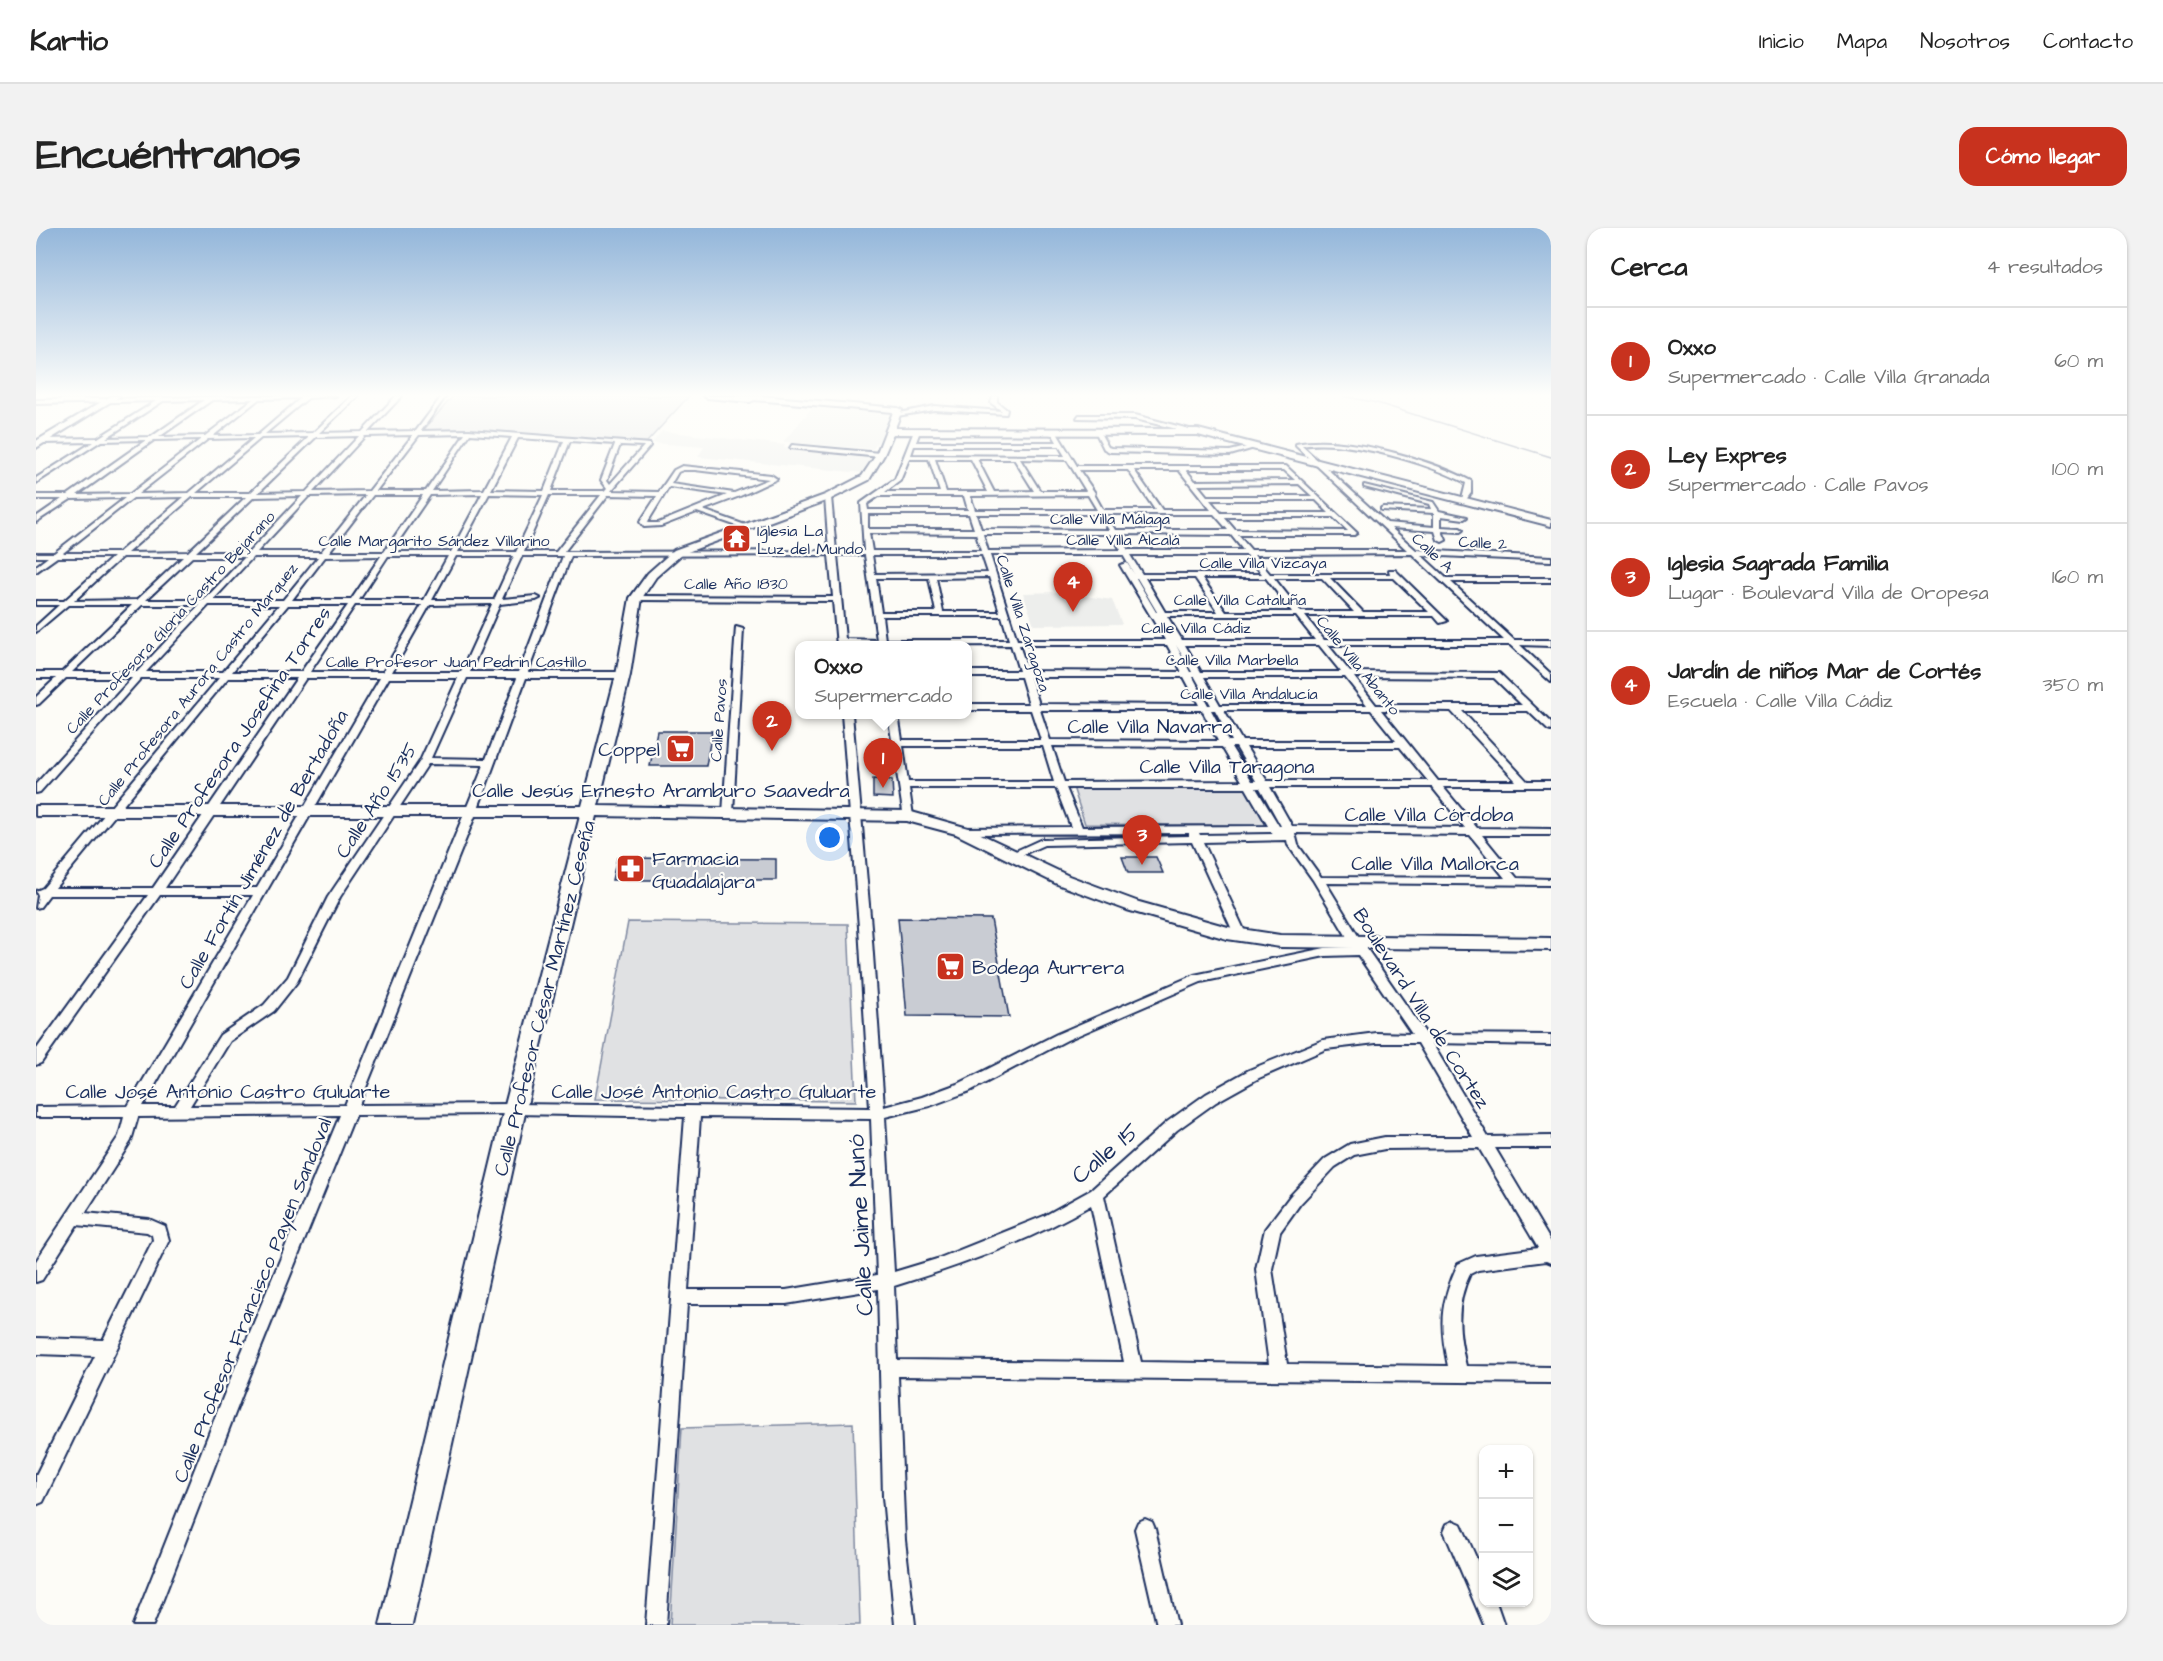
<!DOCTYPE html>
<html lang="es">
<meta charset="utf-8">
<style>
body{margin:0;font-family:"Architects Daughter",sans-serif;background:#f2f2f2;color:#222}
.controls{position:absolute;right:18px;bottom:18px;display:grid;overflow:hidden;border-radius:12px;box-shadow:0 2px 4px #0004}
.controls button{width:54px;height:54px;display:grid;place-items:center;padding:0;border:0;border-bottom:2px solid #e0e0e0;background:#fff;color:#222;font:30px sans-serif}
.you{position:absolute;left:794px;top:610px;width:21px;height:21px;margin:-15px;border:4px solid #fff;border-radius:50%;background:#1a73e8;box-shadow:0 0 0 9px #1a73e833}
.badge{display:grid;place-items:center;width:39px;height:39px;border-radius:50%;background:#c8321e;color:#fff;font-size:20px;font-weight:700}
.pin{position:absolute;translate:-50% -50px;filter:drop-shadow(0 2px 3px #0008)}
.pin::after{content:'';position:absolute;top:32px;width:21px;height:18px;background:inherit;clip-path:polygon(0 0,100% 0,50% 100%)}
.popup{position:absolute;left:759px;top:413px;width:177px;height:78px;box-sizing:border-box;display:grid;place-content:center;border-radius:12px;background:#fff;filter:drop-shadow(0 2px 4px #0005);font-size:20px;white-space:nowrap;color:#767676}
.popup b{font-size:22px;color:#222}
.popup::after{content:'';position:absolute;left:50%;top:100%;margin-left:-12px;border:12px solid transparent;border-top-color:#fff}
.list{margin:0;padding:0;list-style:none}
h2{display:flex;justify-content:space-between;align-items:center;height:78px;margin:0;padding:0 24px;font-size:26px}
h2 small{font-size:20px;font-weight:400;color:#767676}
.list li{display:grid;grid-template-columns:39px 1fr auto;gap:18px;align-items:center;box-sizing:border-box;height:108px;padding:0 24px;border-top:2px solid #e0e0e0}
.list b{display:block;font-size:22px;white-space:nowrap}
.list p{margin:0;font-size:20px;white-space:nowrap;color:#767676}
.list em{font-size:20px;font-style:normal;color:#767676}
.icon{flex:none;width:33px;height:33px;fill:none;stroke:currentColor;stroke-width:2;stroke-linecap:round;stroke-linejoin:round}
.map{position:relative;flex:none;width:1515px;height:1397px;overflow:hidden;border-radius:18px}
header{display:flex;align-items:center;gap:36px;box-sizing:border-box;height:84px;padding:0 30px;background:#fff;border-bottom:2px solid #e0e0e0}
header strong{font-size:28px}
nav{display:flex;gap:33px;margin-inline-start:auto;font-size:21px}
.intro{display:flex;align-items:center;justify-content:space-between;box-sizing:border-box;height:144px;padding:0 36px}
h1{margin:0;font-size:42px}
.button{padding:15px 27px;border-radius:18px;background:#c8321e;color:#fff;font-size:21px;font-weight:700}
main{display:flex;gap:36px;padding:0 36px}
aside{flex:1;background:#fff;border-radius:18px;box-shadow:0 2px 4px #0004}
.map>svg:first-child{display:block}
</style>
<header>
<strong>Kartio</strong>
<nav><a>Inicio</a><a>Mapa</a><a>Nosotros</a><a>Contacto</a></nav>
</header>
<div class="intro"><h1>Encuéntranos</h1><a class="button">Cómo llegar</a></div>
<main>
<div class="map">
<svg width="1515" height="1397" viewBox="0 0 1515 1397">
<rect width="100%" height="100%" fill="#fdfcf7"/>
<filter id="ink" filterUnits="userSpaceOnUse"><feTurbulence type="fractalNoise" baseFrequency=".0167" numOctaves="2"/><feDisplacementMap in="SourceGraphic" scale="12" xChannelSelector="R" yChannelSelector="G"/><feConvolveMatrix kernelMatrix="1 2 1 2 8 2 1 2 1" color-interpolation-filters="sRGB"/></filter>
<g filter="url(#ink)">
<g fill="#edeeec">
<polygon points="776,180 860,186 837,221 747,214"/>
<polygon points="626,203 749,217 748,220 836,228 827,245 662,229 668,219 616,215"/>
<polygon points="1023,364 1076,372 1086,396 998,397 987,365"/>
</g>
<g fill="#e0e1e3" stroke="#7e88a0" stroke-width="1.5">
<polygon points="417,168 653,168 611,214 533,211 435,202 387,203"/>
<polygon points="1037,559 1212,561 1232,598 1049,596"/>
<polygon points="592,694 812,696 820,873 559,871"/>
<polygon points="817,1195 824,1397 634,1397 646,1200"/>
</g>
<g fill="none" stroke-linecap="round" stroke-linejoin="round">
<polyline stroke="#76819c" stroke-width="1.5" points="1307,168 1341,175 1515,229"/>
</g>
<g fill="#c9ccd3" stroke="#1b2f5e" stroke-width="1.5">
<polygon points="621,503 676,503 670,538 614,538"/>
<polygon points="837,551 856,552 857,570 837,569"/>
<polygon points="1086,629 1120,629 1127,645 1092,645"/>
<polygon points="581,630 740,631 740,652 576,652"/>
<polygon points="862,690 955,691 973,789 871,788"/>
</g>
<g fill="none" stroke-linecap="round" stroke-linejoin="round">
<defs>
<g id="street">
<path d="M221,168h79l-28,2 -43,36 48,-1 39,-37h6l-39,37 43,-1 34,-36h6l-34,36 48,-1 26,-35h4l-25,35 48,-1 181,14v2l-39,45 48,1 15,-22 8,-4 89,9 6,4 -37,17 -37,14 45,16 1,1 -3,2 -49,-17 -36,14 -17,1 -4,-5 17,-26 -49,-1 -44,57 265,-1 -4,-54 3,-2 3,2 5,54h28l-3,-48 34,-24 19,-48 3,-2 3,2 -4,11h141l-4,-7 -7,-2 2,-3 9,3 20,33h209l71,67 -3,2h-116l13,15h156l-111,-104v-2c47,-10 133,15 175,37v12l-6,8 -3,-2 4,-16c-38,-20 -122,-45 -164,-37l85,77 47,4v-14l-53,-3v-2l2,-1 48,2 -2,-5 -65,-17v-2l69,17 6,9 28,6 -3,2 -23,-3v11l19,1 3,2 -3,2 -18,-1 4,9 -4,2 -4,-2 -3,-9 -44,-3 25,22 135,7v4l-130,-6 25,23h105v4h-100l63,58h37v6l-31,-1 31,29v8l-41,-37h-182l22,27 149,1 52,50v8l-3,-1 -20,-19h-66l65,70h24v6h-108l34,41 74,1v6h-69l35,43 34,1v6l-225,-2 34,56 66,95 125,1v10l-119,-2 56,94 63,-1v12h-56l56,94v21l-5,-2 -68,9 -8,4c-15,31 -12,59 -4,92l85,1v16l-653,-7 7,164 10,85h-20l-12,-128 -5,-208 -92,15h-99l-21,321h-20l39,-508 -170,-3 -160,1 -111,275 -91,235h-20l93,-235 114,-275 -202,2 -7,24 -46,72 64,6 16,7 4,14 -126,262 -7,3v-30l59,-119 -59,-2v-16l67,2 50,-100 -1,-5 -5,-3 -70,-7 -35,55 -6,2v-21l83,-125 5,-19h-88v-10l92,-1 125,-211h-93l-119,168 -5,2v-15l112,-155h-99l-9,12 -4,1 2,-13 -2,-4 7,-3 176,-210h-78l-101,114 -4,1v-9l96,-106h-66l-27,26 -3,1v-8l20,-19h-20v-6h26l70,-67h-64l-32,27v-6l23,-21h-23v-4h28l49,-44h-56l-21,15v-6l12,-9h-12v-4h18l71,-55 -54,1 -35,23v-5l26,-18h-26v-4h32l78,-55 -45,1 -65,42v-5l57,-36 -51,1 -3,-2 3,-2 56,-1 58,-37 -120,3v-4zM265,170l-43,37 -45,1 46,-37zM217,171l-48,37 -46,1 53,-37zM168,172l-53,37 -45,1 57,-37zM429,206l-39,57h-50l43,-56zM434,206l42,3 -28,53 -52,1zM377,207l-44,56 -56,1 52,-56zM323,208l-53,56 -48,1 58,-56zM273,209l-59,56h-54l65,-55zM218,210l-65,55 -51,1 70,-55zM482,210l46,3 -20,50 -53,-1zM165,211l-71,55 -53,1 77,-55zM534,213l45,3 -14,36 6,8 -3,3h-53zM584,217l24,1 -34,38 -3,-4zM878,218h145l6,10 -154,-1zM873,231h20l11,33h-55l15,-11zM899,231h36l17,33h-42zM941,231h37l20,32 -40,1zM984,231l47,1 19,31h-46zM647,242h12l74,9 -35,14 -63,-9 7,-12zM1043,242h49l27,40h-52l-9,-16 1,-1zM1098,242h45l32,40h-49zM1150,242h98l11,10 -100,1zM1263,256l13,12h-105l-9,-11zM633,259l58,8 -69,28h-11zM446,266l-31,58h-60l39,-57zM453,266l54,1 -27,57h-58zM330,267l-45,57h-64l52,-56zM337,267h50l-39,57h-55zM513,267h52l-45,57h-32zM1052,267l9,15h-122l-5,-14zM266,268l-53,56h-53l58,-55zM843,268h85l4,14h-100l-1,-6zM148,269l-66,56h-55l70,-55zM156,269h54l-58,55 -61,1zM1174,272h106l13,13h-108zM832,286h101l5,15h-106zM940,286h123l10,16 -128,-1zM1070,286h108l14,16h-113zM1188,289h109l15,14 -113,-1zM833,305l107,1 5,17h-109zM947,306h128l10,16 -133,1zM1082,306l113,1 12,15h-115zM1376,326l92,86h-180l-19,-24h129l6,7 7,-2 -52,-51h-6l1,4h-120l-16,-19zM793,327l4,42 -197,-1 -4,2 4,2 197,1 4,45 174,-1 8,26h-52v6h54l8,27h-62v6h64l10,30h-139l-4,-26h-10l16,104 4,1 5,-3 -4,-28h147l15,39 -109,1 -5,3 5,3 227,-1v3l-147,3 -35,16 2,2h8l27,-12 148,-3 43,94 6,4 6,-4 -44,-94 84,-2 1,5 25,35 40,67 -28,1 -131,27 -137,59 -97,49 -38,14 -38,10 -13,-180 -19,-213h-10l17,213 11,181 -355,-4 -156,1 118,-294 49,-133h97l4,-3 -4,-3h-95l43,-116zM801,327h28l12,85 -32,-1zM836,327h110l6,18 -113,1zM954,327h133l11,19 -7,-11 -7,2 45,75h-148zM1094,327h117l15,19h-120zM345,328l-30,44h-59l33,-43zM352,328h60l-24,44h-65zM420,328h58l-20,44h-62zM486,328h41l-44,116h-49l30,-68 36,-4 4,-2 -4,-2 -34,3zM86,329h61l-46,43 -63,1zM156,329h53l-41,43h-58zM217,329h65l-35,43h-70zM953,349l11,35h-57l-7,-34zM840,350h53l7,34h-55zM1100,350h1l20,34h-1zM1109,350h50l23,34h-53zM1166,350h64l26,34h-66zM1238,350h48l32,34h-53zM1294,350h64l35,34h-66zM456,376l-31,68h-69l38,-67zM106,377h58l-63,67h-65zM173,377h70l-56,67h-77zM252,377h60l-47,67h-69zM319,377h67l-39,67h-73zM846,388h120l7,24h-124zM1131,388h129l19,24h-133zM983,417h148l15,27 -154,-1zM1140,417l16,27h-2zM1149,417h134l22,27h-140zM994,449h154l15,28 -160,-1zM1157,449h2l16,28h-3zM1168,449h141l22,28h-147zM1318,449l140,1 28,27h-146zM192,450h69l-144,210h-98zM270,450h74l-123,210h-92zM353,450h69l-38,83 -92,136 -40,80 -24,28 -44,30 -45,71h-32zM431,450h50l-31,81 -55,-1zM1004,482h162l16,31 -168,-1zM1175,482h4l17,31h-4zM1188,482h147l25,31h-154zM1345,482l70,1 65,70h-78zM867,518h140l11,36h-146zM1016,518l170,1 20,34 -178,1zM1195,519h5l20,34h-4zM1210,519h154l28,34h-161zM392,536l56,1 -139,340 -155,1 40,-65 44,-30 23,-29 43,-85zM1234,559h162l33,41 -173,-2zM1030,560h180l22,38 -186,1zM1220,560h4l21,38h-2zM1236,604l1,2 -73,1 -1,-2zM1259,605l175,2 35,43 -184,-1 -23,-32zM1322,727l54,79 -36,-1 -53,7 -74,30 -43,24 -39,28 -76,68 -47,26 -107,43 -43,13 -9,-155 45,-11 40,-15 97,-51 134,-58 124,-26zM1340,815h42l55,94h-88l-35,7 -25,15 -35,37 -25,33 -9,40 13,95 -128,-2 -37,-166 73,-66 39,-28 43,-24 67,-29zM664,889l171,2 6,156 -91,15h-98zM1443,920l59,100 -62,8 -18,8c-18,38 -19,61 -10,102l-161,-2 -15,-95 8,-37 20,-28 35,-37 19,-12 31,-6zM1055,977l33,157 -227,-2 -3,-74c68,-21 136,-45 197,-81z"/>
<polygon points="957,168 961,168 961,174 971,182 970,186 898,182 861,188 858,186 898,178 966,183 955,175"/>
<polygon points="1043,187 1099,187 1165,204 1162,206 1099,191 1041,190"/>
<polygon points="1059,203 1063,203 1072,219 1075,220 1194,223 1219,217 1222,219 1194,227 1074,224 1068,221"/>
<polygon points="756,217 844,225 847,227 844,229 754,220"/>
<polygon points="700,399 707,401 697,585 692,588 687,585"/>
<polygon points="1109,1291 1116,1294 1119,1301 1141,1397 1121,1397 1099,1301 1102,1294"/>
<polygon points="1418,1293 1425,1296 1448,1347 1448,1374 1460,1374 1468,1397 1448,1397 1408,1303 1411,1296"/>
</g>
<g id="secondary">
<polygon points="75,168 84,168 0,220 0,213"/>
<polygon points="667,168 726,168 862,180 866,182 859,200 1162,201 1515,292 1515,298 1162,207 857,206 848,227 833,252 795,271 646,326 620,349 606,370 594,447 562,578 872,583 932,600 1033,648 1103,674 1192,699 1244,707 1515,710 1515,722 1244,719 1191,711 1091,682 1021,656 920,606 871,593 560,588 490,881 376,1397 344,1397 468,881 544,588 0,588 0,578 546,578 580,447 594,370 612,345 638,322 789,267 826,248 840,227 857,184 718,172 714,174 671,170"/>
</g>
</defs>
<use href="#street" stroke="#1b2f5e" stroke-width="4"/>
<use href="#secondary" stroke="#1b2f5e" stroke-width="4"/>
<use href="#street" fill="#fdfcf7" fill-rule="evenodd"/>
<use href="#secondary" fill="#fdfcf7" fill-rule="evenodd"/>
</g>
</g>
<linearGradient id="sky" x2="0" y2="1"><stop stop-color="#93b6da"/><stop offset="0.46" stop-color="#fefefb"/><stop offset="1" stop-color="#fefefb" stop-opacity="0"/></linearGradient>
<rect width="1515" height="363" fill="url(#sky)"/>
<defs>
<symbol id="temple-square" viewBox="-11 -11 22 22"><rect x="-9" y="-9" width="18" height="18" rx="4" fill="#c8321e" stroke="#fdfcf7"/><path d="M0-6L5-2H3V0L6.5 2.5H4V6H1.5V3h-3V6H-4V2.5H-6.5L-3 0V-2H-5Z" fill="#fff"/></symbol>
<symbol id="supermarket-square" viewBox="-11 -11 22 22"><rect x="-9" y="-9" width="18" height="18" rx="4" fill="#c8321e" stroke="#fdfcf7"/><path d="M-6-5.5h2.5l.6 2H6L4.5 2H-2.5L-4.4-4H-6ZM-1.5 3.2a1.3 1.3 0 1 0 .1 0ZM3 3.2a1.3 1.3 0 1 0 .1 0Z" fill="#fff"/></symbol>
<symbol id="pharmacy-square" viewBox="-11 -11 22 22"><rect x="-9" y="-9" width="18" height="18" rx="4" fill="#c8321e" stroke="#fdfcf7"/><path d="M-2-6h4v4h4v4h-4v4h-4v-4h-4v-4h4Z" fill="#fff"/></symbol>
</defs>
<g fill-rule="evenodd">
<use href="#temple-square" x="684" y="294" width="33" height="33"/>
<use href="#supermarket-square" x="628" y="504" width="33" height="33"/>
<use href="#pharmacy-square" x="578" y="624" width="33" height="33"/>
<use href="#supermarket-square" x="898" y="722" width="33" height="33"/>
</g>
<g text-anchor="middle" stroke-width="4.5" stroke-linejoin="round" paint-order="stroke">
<g font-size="16" fill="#1b2f5e" stroke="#fdfcf7">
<text x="1074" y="296">Calle Villa Málaga</text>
<text x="1087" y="317">Calle Villa Alcalá</text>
<text x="398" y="318">Calle Margarito Sández Villarino</text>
<text transform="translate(1447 314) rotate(3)" y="6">Calle 2</text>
<text transform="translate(1397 324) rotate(43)" y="6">Calle A</text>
<text x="1227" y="340">Calle Villa Vizcaya</text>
<text x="700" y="361">Calle Año 1830</text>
<text x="1204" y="377">Calle Villa Cataluña</text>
<text transform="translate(134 394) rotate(-47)" y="6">Calle Profesora Gloria Castro Bejarano</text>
<text transform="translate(988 395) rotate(72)" y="6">Calle Villa Zaragoza</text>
<text x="1160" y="405">Calle Villa Cádiz</text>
<text x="1196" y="437">Calle Villa Marbella</text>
<text x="420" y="439">Calle Profesor Juan Pedrin Castillo</text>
<text transform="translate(1323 437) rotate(51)" y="6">Calle Villa Abanto</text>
<text transform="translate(161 456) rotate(-51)" y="6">Calle Profesora Aurora Castro Marquez</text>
<text x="1213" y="471">Calle Villa Andalucía</text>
<text transform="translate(682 492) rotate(-86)" y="6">Calle Pavos</text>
</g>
<g font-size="16" fill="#1b2f5e" stroke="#fdfcf7" text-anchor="start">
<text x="721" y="308">Iglesia La<tspan x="721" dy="18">Luz del Mundo</tspan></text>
</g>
<g font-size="20" fill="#1b2f5e" stroke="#fdfcf7">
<text x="1114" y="505">Calle Villa Navarra</text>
<text transform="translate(203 509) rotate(-56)" y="7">Calle Profesora Josefina Torres</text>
<text x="1191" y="545">Calle Villa Taragona</text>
<text x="625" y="569">Calle Jesús Ernesto Aramburo Saavedra</text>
<text transform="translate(340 572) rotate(-57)" y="7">Calle Año 1535</text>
<text x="1393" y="593">Calle Villa Córdoba</text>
<text transform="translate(227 621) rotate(-60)" y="7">Calle Fortín Jiménez de Bertadoña</text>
<text x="1399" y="642">Calle Villa Mallorca</text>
<text transform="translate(508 770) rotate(-76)" y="7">Calle Profesor César Martínez Ceseña</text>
<text transform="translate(1386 780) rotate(57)" y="7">Boulevard Villa de Cortez</text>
<text x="192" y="870">Calle José Antonio Castro Guluarte</text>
<text x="678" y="870">Calle José Antonio Castro Guluarte</text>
<text transform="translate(216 1072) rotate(-68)" y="7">Calle Profesor Francisco Payen Sandoval</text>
</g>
<g font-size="20" fill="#1b2f5e" stroke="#fdfcf7" text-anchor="start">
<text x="624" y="528" text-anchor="end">Coppel</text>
<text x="616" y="637">Farmacia<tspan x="616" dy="23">Guadalajara</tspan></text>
<text x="936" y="746">Bodega Aurrera</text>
</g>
<g font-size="24" fill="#1b2f5e" stroke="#fdfcf7">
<text transform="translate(1069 925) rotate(-40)" y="8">Calle 15</text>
<text transform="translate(824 997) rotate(-93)" y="8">Calle Jaime Nunó</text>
</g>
</g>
</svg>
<div class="controls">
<button>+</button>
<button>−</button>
<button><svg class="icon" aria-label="layers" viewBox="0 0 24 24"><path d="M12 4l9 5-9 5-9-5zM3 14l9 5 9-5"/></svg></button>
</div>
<div class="you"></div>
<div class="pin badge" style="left:847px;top:560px">1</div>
<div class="popup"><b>Oxxo</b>Supermercado</div>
<div class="pin badge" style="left:736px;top:523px">2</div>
<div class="pin badge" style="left:1106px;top:637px">3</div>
<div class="pin badge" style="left:1037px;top:384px">4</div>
</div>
<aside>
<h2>Cerca<small>4 resultados</small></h2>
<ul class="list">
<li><span class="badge">1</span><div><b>Oxxo</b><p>Supermercado · Calle Villa Granada</p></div><em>60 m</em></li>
<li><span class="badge">2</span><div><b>Ley Expres</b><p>Supermercado · Calle Pavos</p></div><em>100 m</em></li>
<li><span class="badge">3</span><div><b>Iglesia Sagrada Familia</b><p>Lugar · Boulevard Villa de Oropesa</p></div><em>160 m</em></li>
<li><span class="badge">4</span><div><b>Jardín de niños Mar de Cortés</b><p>Escuela · Calle Villa Cádiz</p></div><em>350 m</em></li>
</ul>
</aside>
</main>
